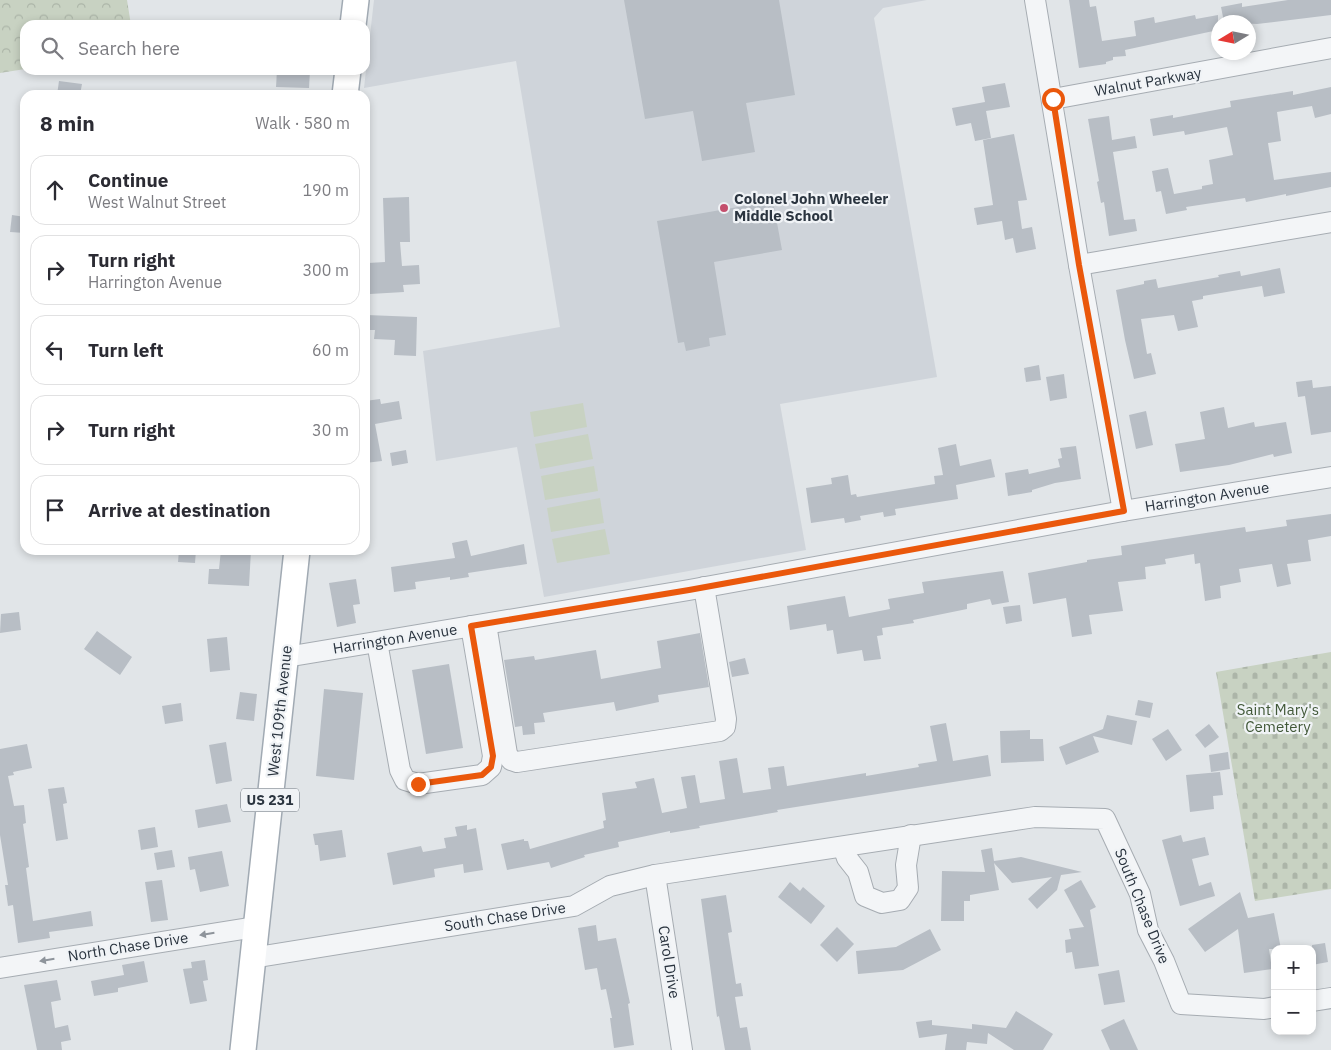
<!DOCTYPE html>
<meta charset="utf-8">
<style>
body{margin:0;font-family:"IBM Plex Sans",sans-serif;background:#f7f7f7;color:#2b2b33}
.controls{position:absolute;right:15px;bottom:15px;display:grid;overflow:hidden;border-radius:10px;box-shadow:0 2px 8px #0003}
.controls button{width:45px;height:45px;display:grid;place-items:center;padding:0;border:0;border-bottom:1px solid #e1e1e2;background:#fff;color:#2b2b33;font:25px sans-serif}
.compass{position:absolute;left:1211px;top:15px;width:45px;height:45px;border-radius:50%;background:#fff;box-shadow:0 2px 8px #0003;rotate:260deg}
.stop{position:absolute;width:15px;height:15px;margin:-11px;border:4px solid #ea580c;border-radius:50%;background:#fff}
.stop.end{background:#ea580c;border-color:#fff;box-shadow:0 1px 5px #0008}
.list{margin:0;padding:0;list-style:none}
h2{display:flex;justify-content:space-between;align-items:center;height:65px;margin:0;padding:0 20px;font-size:21px}
h2 small{font-size:16px;font-weight:400;color:#7c7c81}
.list li{display:grid;grid-template-columns:32px 1fr auto;gap:15px;align-items:center;box-sizing:border-box;height:70px;margin:0 10px 10px;padding:0 10px;border:1px solid #e1e1e2;border-radius:15px}
.list b{display:block;font-size:19px;white-space:nowrap}
.list p{margin:0;font-size:16px;white-space:nowrap;color:#7c7c81}
.list em{font-size:16px;font-style:normal;color:#7c7c81}
.icon{flex:none;width:28px;height:28px;fill:none;stroke:currentColor;stroke-width:2;stroke-linecap:round;stroke-linejoin:round}
.map{position:relative;flex:none;width:1331px;height:1050px;overflow:hidden}
.search{position:absolute;background:#fff;box-shadow:0 2px 8px #0003;left:20px;top:20px;width:350px;height:55px;display:flex;align-items:center;gap:12px;box-sizing:border-box;padding:0 18px;border-radius:15px;color:#7c7c81;font-size:19px}
.panel{position:absolute;background:#fff;box-shadow:0 2px 8px #0003;left:20px;top:90px;width:350px;height:465px;border-radius:15px}
.map>svg:first-child{display:block}
</style>
<div class="map">
<svg width="1331" height="1050" viewBox="0 0 1331 1050">
<defs>
<pattern id="cemetery-stones" width="16" height="16" patternUnits="userSpaceOnUse" patternTransform="scale(1.25)"><rect width="16" height="16" fill="#c8d2c2"/><path d="M2 7V4a2 2 0 0 1 4 0v3zM10 15v-3a2 2 0 0 1 4 0v3z" fill="#acb5a8"/></pattern>
<pattern id="park-crowns" width="20" height="18" patternUnits="userSpaceOnUse" patternTransform="scale(1.25)"><rect width="20" height="18" fill="#c8d2c2"/><path d="M2 6a3 3 0 1 1 6 0M12 15a3 3 0 1 1 6 0" fill="none" stroke="#acb5a8"/></pattern>
</defs>
<rect width="100%" height="100%" fill="#e1e5e8"/>
<polygon fill="#cfd4da" points="374,0 927,0 883,8 874,18 937,377 780,404 806,550 544,597 517,447 436,461 423,351 560,327 516,61 364,88"/>
<polygon fill="url(#cemetery-stones)" points="1331,652 1331,889 1255,901 1216,672"/>
<polygon fill="url(#park-crowns)" points="0,0 127,0 131,25 25,25 25,69 0,73"/>
<g fill="#c8d2c2">
<polygon points="583,403 587,427 534,437 530,412"/>
<polygon points="588,434 593,459 540,469 535,444"/>
<polygon points="594,466 598,491 545,500 541,476"/>
<polygon points="600,498 604,523 551,532 547,508"/>
<polygon points="605,529 610,554 557,563 552,539"/>
</g>
<g fill="#b8bec5">
<polygon points="624,0 779,0 795,95 746,103 755,152 702,161 693,111 645,119"/>
<polygon points="1069,0 1089,0 1090,7 1096,6 1102,41 1136,36 1134,21 1154,17 1155,23 1195,15 1196,19 1218,15 1218,30 1125,50 1126,56 1113,57 1113,60 1106,62 1106,64 1079,68"/>
<polygon points="1288,0 1331,0 1331,15 1257,24 1224,22 1221,7 1242,3 1242,7"/>
<polygon points="277,70 310,70 309,88 276,87"/>
<polygon points="59,81 82,84 80,95 57,95"/>
<polygon points="1005,83 1010,107 986,111 991,138 975,141 971,123 956,126 952,108 985,102 982,87"/>
<polygon points="1331,87 1331,114 1315,118 1312,106 1277,112 1281,141 1268,143 1274,180 1331,172 1331,187 1286,196 1286,194 1246,202 1245,198 1186,207 1187,210 1166,214 1161,191 1156,192 1152,171 1168,168 1174,194 1202,189 1202,186 1213,184 1209,160 1233,155 1227,127 1185,135 1184,131 1153,136 1150,119 1173,115 1173,118 1231,107 1230,101 1293,91 1293,95"/>
<polygon points="1109,116 1112,140 1135,136 1137,148 1113,152 1124,220 1135,219 1137,231 1109,236 1104,202 1101,203 1097,182 1099,181 1088,119"/>
<polygon points="1014,134 1027,200 1018,201 1022,229 1032,227 1036,249 1016,253 1013,238 1005,240 1002,221 977,225 974,208 993,205 983,140"/>
<polygon points="409,197 410,242 400,242 402,266 419,265 420,284 403,285 404,292 370,294 368,263 385,262 383,198"/>
<polygon points="773,201 782,250 714,262 726,335 709,338 710,346 686,351 684,342 678,343 657,221"/>
<polygon points="12,215 25,217 25,233 10,232"/>
<polygon points="1280,268 1285,293 1264,297 1262,286 1203,296 1203,299 1192,301 1198,327 1178,331 1174,315 1141,319 1147,354 1151,353 1156,374 1134,379 1125,340 1116,290 1144,284 1144,281 1156,279 1158,288 1219,277 1218,275 1240,271 1241,276"/>
<polygon points="367,315 417,317 416,356 394,355 395,340 374,339 375,330 366,330"/>
<polygon points="1039,365 1041,380 1026,382 1024,368"/>
<polygon points="1064,374 1067,398 1050,401 1046,377"/>
<polygon points="1312,380 1313,388 1331,386 1331,432 1311,435 1305,396 1298,397 1296,382"/>
<polygon points="380,399 381,404 399,401 402,419 375,424 382,461 365,463 365,401"/>
<polygon points="1224,407 1228,428 1254,422 1255,427 1286,422 1292,453 1274,457 1273,454 1229,465 1180,472 1175,444 1205,439 1200,412"/>
<polygon points="1146,411 1153,445 1136,449 1129,415"/>
<polygon points="956,444 960,466 991,459 995,477 956,485 958,499 895,509 896,515 884,517 883,512 860,516 861,520 845,523 844,518 811,523 806,488 832,484 831,478 848,475 851,495 856,494 857,497 935,484 934,476 943,475 938,448"/>
<polygon points="1076,446 1081,479 1055,483 1032,490 1032,492 1008,496 1005,473 1028,469 1029,474 1060,467 1058,459 1062,458 1060,448"/>
<polygon points="406,450 408,463 392,466 390,453"/>
<polygon points="1331,514 1331,536 1308,540 1311,561 1287,564 1291,584 1277,587 1272,564 1239,569 1241,582 1220,586 1221,598 1205,601 1200,563 1195,564 1194,554 1165,559 1166,564 1145,567 1146,579 1118,582 1123,611 1089,615 1092,634 1072,637 1066,598 1033,604 1028,573 1087,562 1087,560 1122,555 1121,546 1245,527 1246,532 1287,526 1286,520"/>
<polygon points="467,540 471,556 524,544 527,564 468,573 469,577 450,580 450,577 415,582 416,589 394,592 391,567 455,558 452,543"/>
<polygon points="179,550 196,550 195,563 178,562"/>
<polygon points="221,550 251,550 249,586 208,584 209,569 219,569"/>
<polygon points="1003,571 1009,602 992,605 990,599 967,604 967,609 913,620 914,623 882,628 883,635 877,636 881,659 864,661 862,650 837,654 833,630 827,631 826,624 790,630 787,606 845,596 849,617 890,609 888,599 924,593 922,582"/>
<polygon points="356,579 360,604 353,605 356,623 337,627 329,583"/>
<polygon points="1020,605 1022,621 1006,624 1003,607"/>
<polygon points="19,612 21,630 0,633 1,614"/>
<polygon points="97,631 132,657 120,675 84,649"/>
<polygon points="700,633 709,687 658,695 659,702 616,711 614,702 543,713 545,722 534,723 535,734 523,735 522,726 515,727 504,660 534,656 535,660 596,650 601,679 661,668 657,641"/>
<polygon points="227,637 230,670 210,672 207,639"/>
<polygon points="745,658 749,674 732,677 729,662"/>
<polygon points="449,664 463,748 426,754 412,670"/>
<polygon points="324,689 363,693 354,780 316,776"/>
<polygon points="240,692 257,694 254,721 236,719"/>
<polygon points="1138,700 1153,703 1150,718 1135,715"/>
<polygon points="181,703 183,721 165,724 162,706"/>
<polygon points="1107,715 1137,721 1132,745 1093,736 1099,752 1066,765 1059,747 1103,729"/>
<polygon points="946,723 953,761 988,755 991,776 777,810 778,812 699,826 700,828 670,833 670,831 618,842 619,847 584,855 585,857 551,868 549,862 507,870 501,844 524,839 524,841 528,841 530,849 604,828 603,821 606,820 602,793 637,788 635,782 654,778 662,813 687,808 681,777 695,775 700,803 725,799 719,761 737,758 743,793 771,789 768,768 784,766 787,786 866,773 866,776 919,767 918,764 937,761 930,726"/>
<polygon points="1209,724 1219,737 1205,748 1195,735"/>
<polygon points="1168,729 1182,750 1166,761 1152,739"/>
<polygon points="1030,730 1030,739 1043,739 1044,761 1001,763 1000,731"/>
<polygon points="226,742 232,781 216,784 209,745"/>
<polygon points="27,744 32,768 13,772 14,775 8,776 14,806 24,805 26,823 23,824 29,867 26,868 33,921 91,911 93,926 49,932 50,938 18,943 13,905 8,906 5,885 8,885 0,835 0,749"/>
<polygon points="1228,752 1230,769 1211,772 1209,755"/>
<polygon points="1220,772 1223,795 1213,796 1214,809 1190,812 1186,775"/>
<polygon points="64,787 67,803 63,804 68,839 56,841 48,789"/>
<polygon points="227,804 231,822 198,828 195,810"/>
<polygon points="467,825 467,830 476,828 483,870 464,873 463,864 434,869 435,877 393,885 387,853 421,846 423,852 446,848 444,838 457,836 455,827"/>
<polygon points="155,827 158,847 141,850 138,830"/>
<polygon points="342,830 346,857 320,861 318,845 315,845 313,834"/>
<polygon points="1181,835 1183,842 1205,837 1209,855 1192,859 1199,886 1211,882 1215,896 1180,906 1162,840"/>
<polygon points="992,848 994,861 1021,857 1082,872 1061,875 1057,890 1037,909 1028,899 1052,877 1012,883 994,863 999,890 970,895 970,901 964,901 964,921 941,921 942,871 985,872 981,850"/>
<polygon points="172,850 175,867 157,870 154,853"/>
<polygon points="222,851 229,886 200,892 195,869 190,870 188,857"/>
<polygon points="162,880 168,920 151,922 145,882"/>
<polygon points="1081,880 1096,907 1090,910 1099,966 1075,969 1072,952 1066,953 1065,940 1071,939 1069,929 1084,927 1064,890"/>
<polygon points="790,882 800,891 803,887 825,906 811,924 778,897"/>
<polygon points="1240,892 1248,918 1274,913 1281,949 1269,949 1272,969 1244,973 1238,929 1205,952 1188,929"/>
<polygon points="726,895 732,932 728,933 736,984 741,983 743,996 735,997 740,1028 747,1027 751,1050 725,1050 719,1016 717,1017 701,899"/>
<polygon points="596,925 598,941 616,938 630,1003 628,1004 634,1045 614,1048 610,1018 612,1018 606,989 601,990 597,968 585,970 578,928"/>
<polygon points="837,927 854,944 837,962 820,945"/>
<polygon points="930,929 941,950 903,970 858,974 856,951 896,947"/>
<polygon points="1325,943 1328,962 1312,965 1312,945"/>
<polygon points="205,960 208,980 203,981 207,1001 190,1004 183,969 192,968 191,962"/>
<polygon points="144,961 148,982 118,988 118,992 94,996 91,981 124,975 122,965"/>
<polygon points="1119,970 1125,1002 1104,1005 1098,974"/>
<polygon points="57,980 61,1000 51,1002 55,1028 68,1025 71,1040 61,1042 62,1050 37,1050 24,985"/>
<polygon points="1016,1011 1053,1034 1043,1050 1014,1050 988,1033 987,1044 967,1042 966,1050 945,1050 947,1034 919,1038 916,1022 932,1020 932,1025 972,1029 972,1024 1006,1028"/>
<polygon points="1124,1019 1138,1050 1110,1050 1101,1030"/>
</g>
<g fill="none" stroke-linecap="round" stroke-linejoin="round">
<defs>
<g id="minor">
<polyline points="1035,0 1079,265 1123,511"/>
<polyline points="1053,99 1331,48"/>
<polyline points="1079,265 1331,222"/>
<polyline points="486,624 507,754 511,760 517,762 720,731 725,727 726,719 704,587"/>
<polyline points="377,642 400,770 405,780 418,784 482,775 491,767 493,756 471,626"/>
<polyline points="286,657 689,590 1123,511 1331,477"/>
<polyline points="843,847 847,858 858,872 865,896 882,903 900,900 908,888 906,865 911,835"/>
<polyline points="655,875 682,1050"/>
<polyline points="251,958 574,906 610,886 655,875 1035,817 1105,819 1140,894 1148,930 1164,961 1181,1004 1264,1009 1275,1007"/>
<polyline points="0,968 255,927"/>
<polyline points="1312,1001 1331,998"/>
</g>
<g id="major">
<polyline points="353,25 356,0"/>
<polyline points="345,95 348,70"/>
<polyline points="243,1050 297,550"/>
</g>
</defs>
<use href="#minor" stroke="#a6acb2" stroke-width="22"/>
<use href="#major" stroke="#a1aab3" stroke-width="28"/>
<use href="#minor" stroke="#f3f5f7" stroke-width="20"/>
<use href="#major" stroke="#fff" stroke-width="25"/>
</g>
<defs><path id="oneway-solid" d="M-6-.8H1V-3.2L6.5 0L1 3.2V.8H-6Z" transform="scale(1.25)"/></defs>
<g fill="#8e949b">
<use href="#oneway-solid" transform="translate(207 934) rotate(171)"/>
<use href="#oneway-solid" transform="translate(47 960) rotate(171)"/>
</g>
<g fill="none" stroke-linecap="round" stroke-linejoin="round">
<polyline stroke="#ea580c" stroke-width="6" points="418,784 482,775 491,767 493,756 471,626 689,590 1124,511 1079,265 1053,99"/>
</g>
<circle fill="#c44f6d" stroke="#f0f3f6" stroke-width="2" cx="724" cy="208" r="5"/>
<g text-anchor="middle" stroke-width="4.5" stroke-linejoin="round" paint-order="stroke">
<rect fill="#f0f3f6" stroke="#656d76" stroke-width="1" x="241" y="788.5" width="58" height="23" rx="4"/>
<g font-size="14" font-weight="bold" fill="#2a343f">
<text x="270" y="805">US 231</text>
</g>
<g font-size="15" fill="#2a343f" stroke="#f0f3f6">
<text transform="translate(1148 82) rotate(-10)" y="5">Walnut Parkway</text>
<text transform="translate(1207 497) rotate(-9)" y="5">Harrington Avenue</text>
<text transform="translate(395 639) rotate(-9)" y="5">Harrington Avenue</text>
<text transform="translate(280 711) rotate(-84)" y="5">West 109th Avenue</text>
<text transform="translate(1142 906) rotate(68)" y="5">South Chase Drive</text>
<text transform="translate(505 917) rotate(-9)" y="5">South Chase Drive</text>
<text transform="translate(128 947) rotate(-9)" y="5">North Chase Drive</text>
<text transform="translate(669 962) rotate(81)" y="5">Carol Drive</text>
</g>
<g font-size="15" font-weight="bold" fill="#2a343f" stroke="#f0f3f6" text-anchor="start">
<text x="734" y="204">Colonel John Wheeler<tspan x="734" dy="17">Middle School</tspan></text>
</g>
<g font-size="15" fill="#425939" stroke="#f0f3f6">
<text x="1278" y="715">Saint Mary's<tspan x="1278" dy="17">Cemetery</tspan></text>
</g>
</g>
</svg>
<div class="controls">
<button>+</button>
<button>−</button>
</div>
<svg class="compass" viewBox="-18 -18 36 36"><path d="M0-13l5 13h-10z" fill="#e53935"/><path d="M0 13l5-13h-10z" fill="#7c7c81"/></svg>
<div class="stop" style="left:1053px;top:99px"></div>
<div class="stop end" style="left:418px;top:784px"></div>
<div class="search"><svg class="icon" aria-label="search" viewBox="0 0 24 24"><circle cx="10" cy="10" r="6"/><path d="M15 15l6 6"/></svg>Search here</div>
<section class="panel">
<h2>8 min<small>Walk · 580 m</small></h2>
<ul class="list">
<li><svg class="icon" aria-label="ahead" viewBox="0 0 24 24"><path d="M12 20V5M6 11l6-6 6 6"/></svg><div><b>Continue</b><p>West Walnut Street</p></div><em>190 m</em></li>
<li><svg class="icon" aria-label="right" viewBox="0 0 24 24"><path d="M7 20v-9h11M14 6l5 5-5 5"/></svg><div><b>Turn right</b><p>Harrington Avenue</p></div><em>300 m</em></li>
<li><svg class="icon" aria-label="left" viewBox="0 0 24 24"><path d="M17 20v-9H6M10 6l-5 5 5 5"/></svg><div><b>Turn left</b></div><em>60 m</em></li>
<li><svg class="icon" aria-label="right" viewBox="0 0 24 24"><path d="M7 20v-9h11M14 6l5 5-5 5"/></svg><div><b>Turn right</b></div><em>30 m</em></li>
<li><svg class="icon" aria-label="arrive" viewBox="0 0 24 24"><path d="M6 21V4h12l-3 4 3 4H6"/></svg><div><b>Arrive at destination</b></div></li>
</ul>
</section>
</div>
